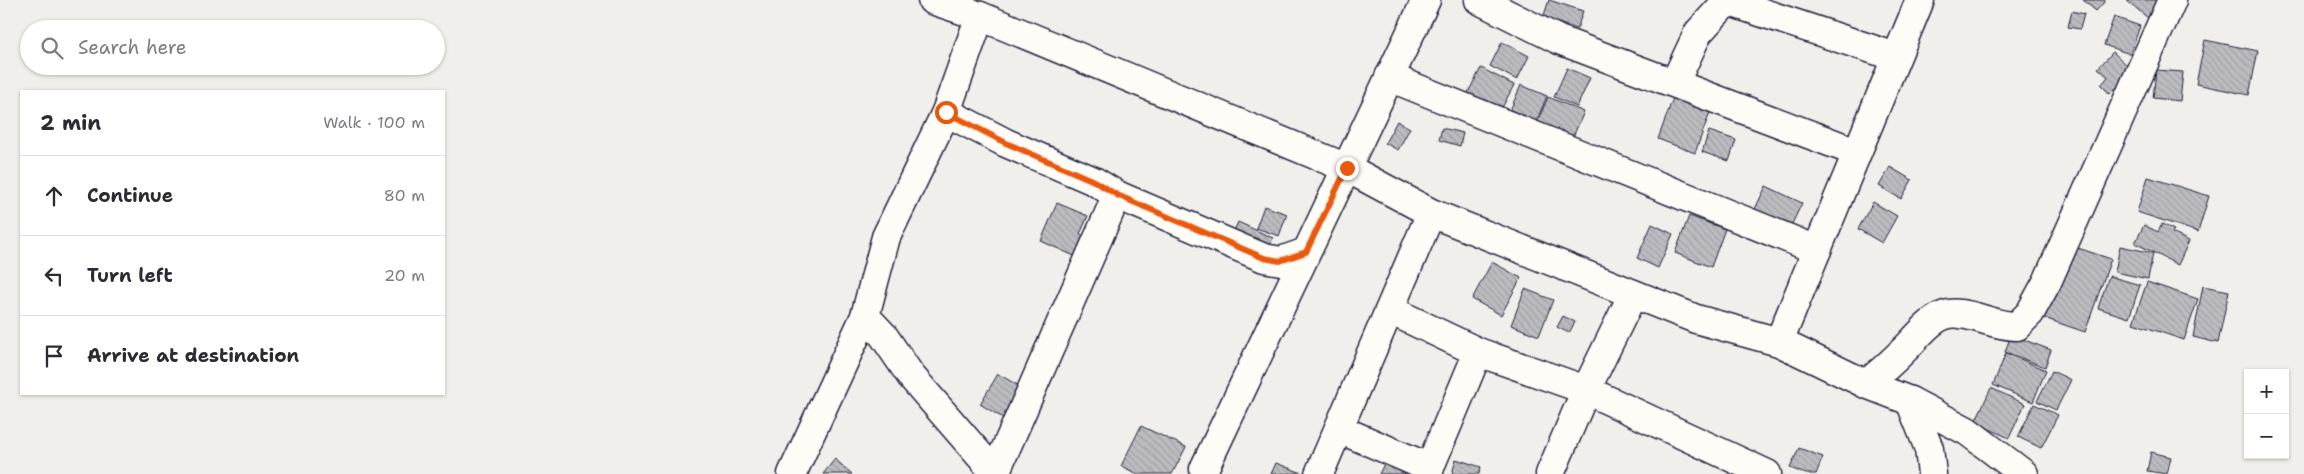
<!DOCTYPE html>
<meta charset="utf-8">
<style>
body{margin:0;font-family:"Shantell Sans",sans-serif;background:#f2f2f3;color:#2b2b33}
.controls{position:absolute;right:15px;bottom:15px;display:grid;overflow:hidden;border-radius:0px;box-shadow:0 1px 4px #0004}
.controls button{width:45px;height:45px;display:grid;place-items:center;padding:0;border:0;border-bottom:1px solid #e1e1e2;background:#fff;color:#2b2b33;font:25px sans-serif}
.stop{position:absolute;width:15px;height:15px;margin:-11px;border:4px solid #ea580c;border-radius:50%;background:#fff}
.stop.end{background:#ea580c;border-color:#fff;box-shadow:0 1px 5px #0008}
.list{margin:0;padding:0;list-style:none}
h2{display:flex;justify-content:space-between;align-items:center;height:65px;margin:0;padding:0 20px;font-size:21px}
h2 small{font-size:16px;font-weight:400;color:#7c7c81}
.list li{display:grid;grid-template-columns:32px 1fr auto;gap:15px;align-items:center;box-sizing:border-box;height:80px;padding:0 20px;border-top:1px solid #e1e1e2}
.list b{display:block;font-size:19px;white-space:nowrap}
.list em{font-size:16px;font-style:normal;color:#7c7c81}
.icon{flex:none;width:28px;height:28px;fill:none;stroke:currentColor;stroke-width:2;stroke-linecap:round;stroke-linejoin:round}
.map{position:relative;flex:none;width:2304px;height:474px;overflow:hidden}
.search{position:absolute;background:#fff;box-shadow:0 1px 4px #0004;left:20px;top:20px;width:425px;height:55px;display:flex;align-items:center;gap:12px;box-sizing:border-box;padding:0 18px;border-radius:28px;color:#7c7c81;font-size:19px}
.panel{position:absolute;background:#fff;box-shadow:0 1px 4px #0004;left:20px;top:90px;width:425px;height:305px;border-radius:0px}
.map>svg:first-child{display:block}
</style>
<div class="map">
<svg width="2304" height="474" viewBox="0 0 2304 474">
<defs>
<pattern id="building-back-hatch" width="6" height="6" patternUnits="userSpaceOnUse" patternTransform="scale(1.25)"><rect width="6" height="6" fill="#bcbcc0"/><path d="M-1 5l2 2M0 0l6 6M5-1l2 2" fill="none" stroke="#a1a1a6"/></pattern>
</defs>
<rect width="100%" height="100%" fill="#f0efec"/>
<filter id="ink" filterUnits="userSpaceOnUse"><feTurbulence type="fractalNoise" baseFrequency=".02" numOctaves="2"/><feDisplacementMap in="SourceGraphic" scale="10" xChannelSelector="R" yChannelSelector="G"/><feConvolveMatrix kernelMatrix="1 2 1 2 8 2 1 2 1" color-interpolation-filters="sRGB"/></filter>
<g filter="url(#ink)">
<g fill="url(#building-back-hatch)" stroke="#22223b">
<polygon points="1549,0 1583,11 1577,29 1543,18"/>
<polygon points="2083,0 2106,0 2096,11"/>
<polygon points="2126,0 2161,0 2148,18"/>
<polygon points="2072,11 2084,14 2080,29 2068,27"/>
<polygon points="2114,17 2140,26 2130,54 2104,45"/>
<polygon points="2205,40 2258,51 2249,95 2196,84"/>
<polygon points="1502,42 1529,56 1517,80 1490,66"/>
<polygon points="2113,52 2133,71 2110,94 2101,85 2108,77 2098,68"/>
<polygon points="1481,68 1514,85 1497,117 1464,100"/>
<polygon points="1567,68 1590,78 1577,107 1554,97"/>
<polygon points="2156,70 2183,72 2180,101 2153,98"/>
<polygon points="1521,85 1547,96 1534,127 1508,115"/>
<polygon points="1548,97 1584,112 1571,141 1536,125"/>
<polygon points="1673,98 1710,112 1695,153 1658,139"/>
<polygon points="1397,121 1410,128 1398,150 1385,143"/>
<polygon points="1442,128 1463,133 1460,146 1439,140"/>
<polygon points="1709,131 1736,140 1729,161 1702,152"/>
<polygon points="1890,167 1912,180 1901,199 1879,186"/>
<polygon points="2148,177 2209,196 2198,232 2137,212"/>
<polygon points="1766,186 1802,203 1791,226 1755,209"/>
<polygon points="1873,202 1897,216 1882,243 1858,229"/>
<polygon points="1057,203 1088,216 1080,234 1090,239 1081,259 1041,241"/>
<polygon points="1264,206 1287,214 1279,236 1256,228"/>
<polygon points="1689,216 1725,229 1711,267 1675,253"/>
<polygon points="1238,222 1273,238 1268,250 1233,233"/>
<polygon points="1652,224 1673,234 1658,268 1637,258"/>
<polygon points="2162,224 2174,230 2172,233 2189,241 2178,265 2135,243 2144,225 2158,232"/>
<polygon points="2069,245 2111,259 2085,332 2044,318"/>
<polygon points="2120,246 2153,253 2148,279 2115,272"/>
<polygon points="1492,262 1521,278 1501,315 1472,299"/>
<polygon points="2109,276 2140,285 2129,318 2098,308"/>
<polygon points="2147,282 2198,299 2184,340 2133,323"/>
<polygon points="2203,286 2229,291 2218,343 2193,337"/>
<polygon points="1525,289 1553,300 1539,336 1511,325"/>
<polygon points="1563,316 1575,322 1569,333 1557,327"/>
<polygon points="2011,335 2051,350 2045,367 2005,352"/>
<polygon points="2006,353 2046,370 2033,402 1993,385"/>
<polygon points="2052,371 2071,380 2056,410 2037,401"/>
<polygon points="998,374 1021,387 1003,418 980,404"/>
<polygon points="1991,388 2025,404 2009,438 1975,422"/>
<polygon points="2034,404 2058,415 2041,448 2018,437"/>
<polygon points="1141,426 1186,447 1172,474 1138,474 1121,466"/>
<polygon points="1799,448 1823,457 1816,474 1806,474 1790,468"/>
<polygon points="2151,452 2171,457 2167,474 2147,471"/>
<polygon points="835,459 852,474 823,474"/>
<polygon points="1456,459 1481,467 1479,474 1452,474"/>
<polygon points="1386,460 1416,474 1379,474"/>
<polygon points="1276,463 1302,473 1271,474"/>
</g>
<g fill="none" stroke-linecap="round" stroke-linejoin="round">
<defs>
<g id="minor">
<polyline points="932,0 980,16 1347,168 1431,213 1696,319 1779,342 1920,0"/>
<polyline points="1479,0 1559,40 1856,152"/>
<polyline points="1724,0 1896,57"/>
<polyline points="1389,77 1817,250"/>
<polyline points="1675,82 1698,33 1727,1"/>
<polyline points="946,112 1006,143 1094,181 1117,195 1264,258 1281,261 1306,252"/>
<polyline points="1390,310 1478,352 1586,390 1767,474"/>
<polyline points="865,316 883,335 911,376 995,473 1117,195"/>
<polyline points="1779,342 1866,384 1910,401 1967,431 2024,474"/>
<path d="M1866,384c14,-11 26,-22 38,-34 16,-15 31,-40 56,-36 20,2 36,12 57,12l13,-13 17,-31 125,-282"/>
<polyline points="1910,401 1929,449 1932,474"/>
<polyline points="1339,429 1430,468"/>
<polyline points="1204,469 1426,0"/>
<polyline points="792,474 865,316 886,237 946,112 980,16"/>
<polyline points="1319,474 1431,213"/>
<polyline points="1427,474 1478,352"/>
<polyline points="1550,474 1586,390 1633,294"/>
</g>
</defs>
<use href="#minor" stroke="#22223b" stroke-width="31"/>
<use href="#minor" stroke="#fdfcf7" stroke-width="28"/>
</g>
</g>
<g fill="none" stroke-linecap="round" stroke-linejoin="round" filter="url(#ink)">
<polyline stroke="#ea580c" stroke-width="6" points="946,112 1006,143 1094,181 1117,195 1264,258 1280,261 1306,252 1347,168"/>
</g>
</svg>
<div class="controls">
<button>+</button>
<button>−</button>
</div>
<div class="stop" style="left:946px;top:112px"></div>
<div class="stop end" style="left:1347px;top:168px"></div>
<div class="search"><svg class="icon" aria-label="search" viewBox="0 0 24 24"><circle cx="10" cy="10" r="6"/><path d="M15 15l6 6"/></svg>Search here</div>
<section class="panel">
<h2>2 min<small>Walk · 100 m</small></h2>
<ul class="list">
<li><svg class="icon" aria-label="ahead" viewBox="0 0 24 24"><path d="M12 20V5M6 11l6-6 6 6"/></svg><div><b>Continue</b></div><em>80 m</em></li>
<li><svg class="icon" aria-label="left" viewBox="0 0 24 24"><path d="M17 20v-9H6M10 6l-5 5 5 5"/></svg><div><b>Turn left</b></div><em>20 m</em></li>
<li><svg class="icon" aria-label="arrive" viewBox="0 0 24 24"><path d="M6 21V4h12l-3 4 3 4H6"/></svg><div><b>Arrive at destination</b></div></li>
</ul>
</section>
</div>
